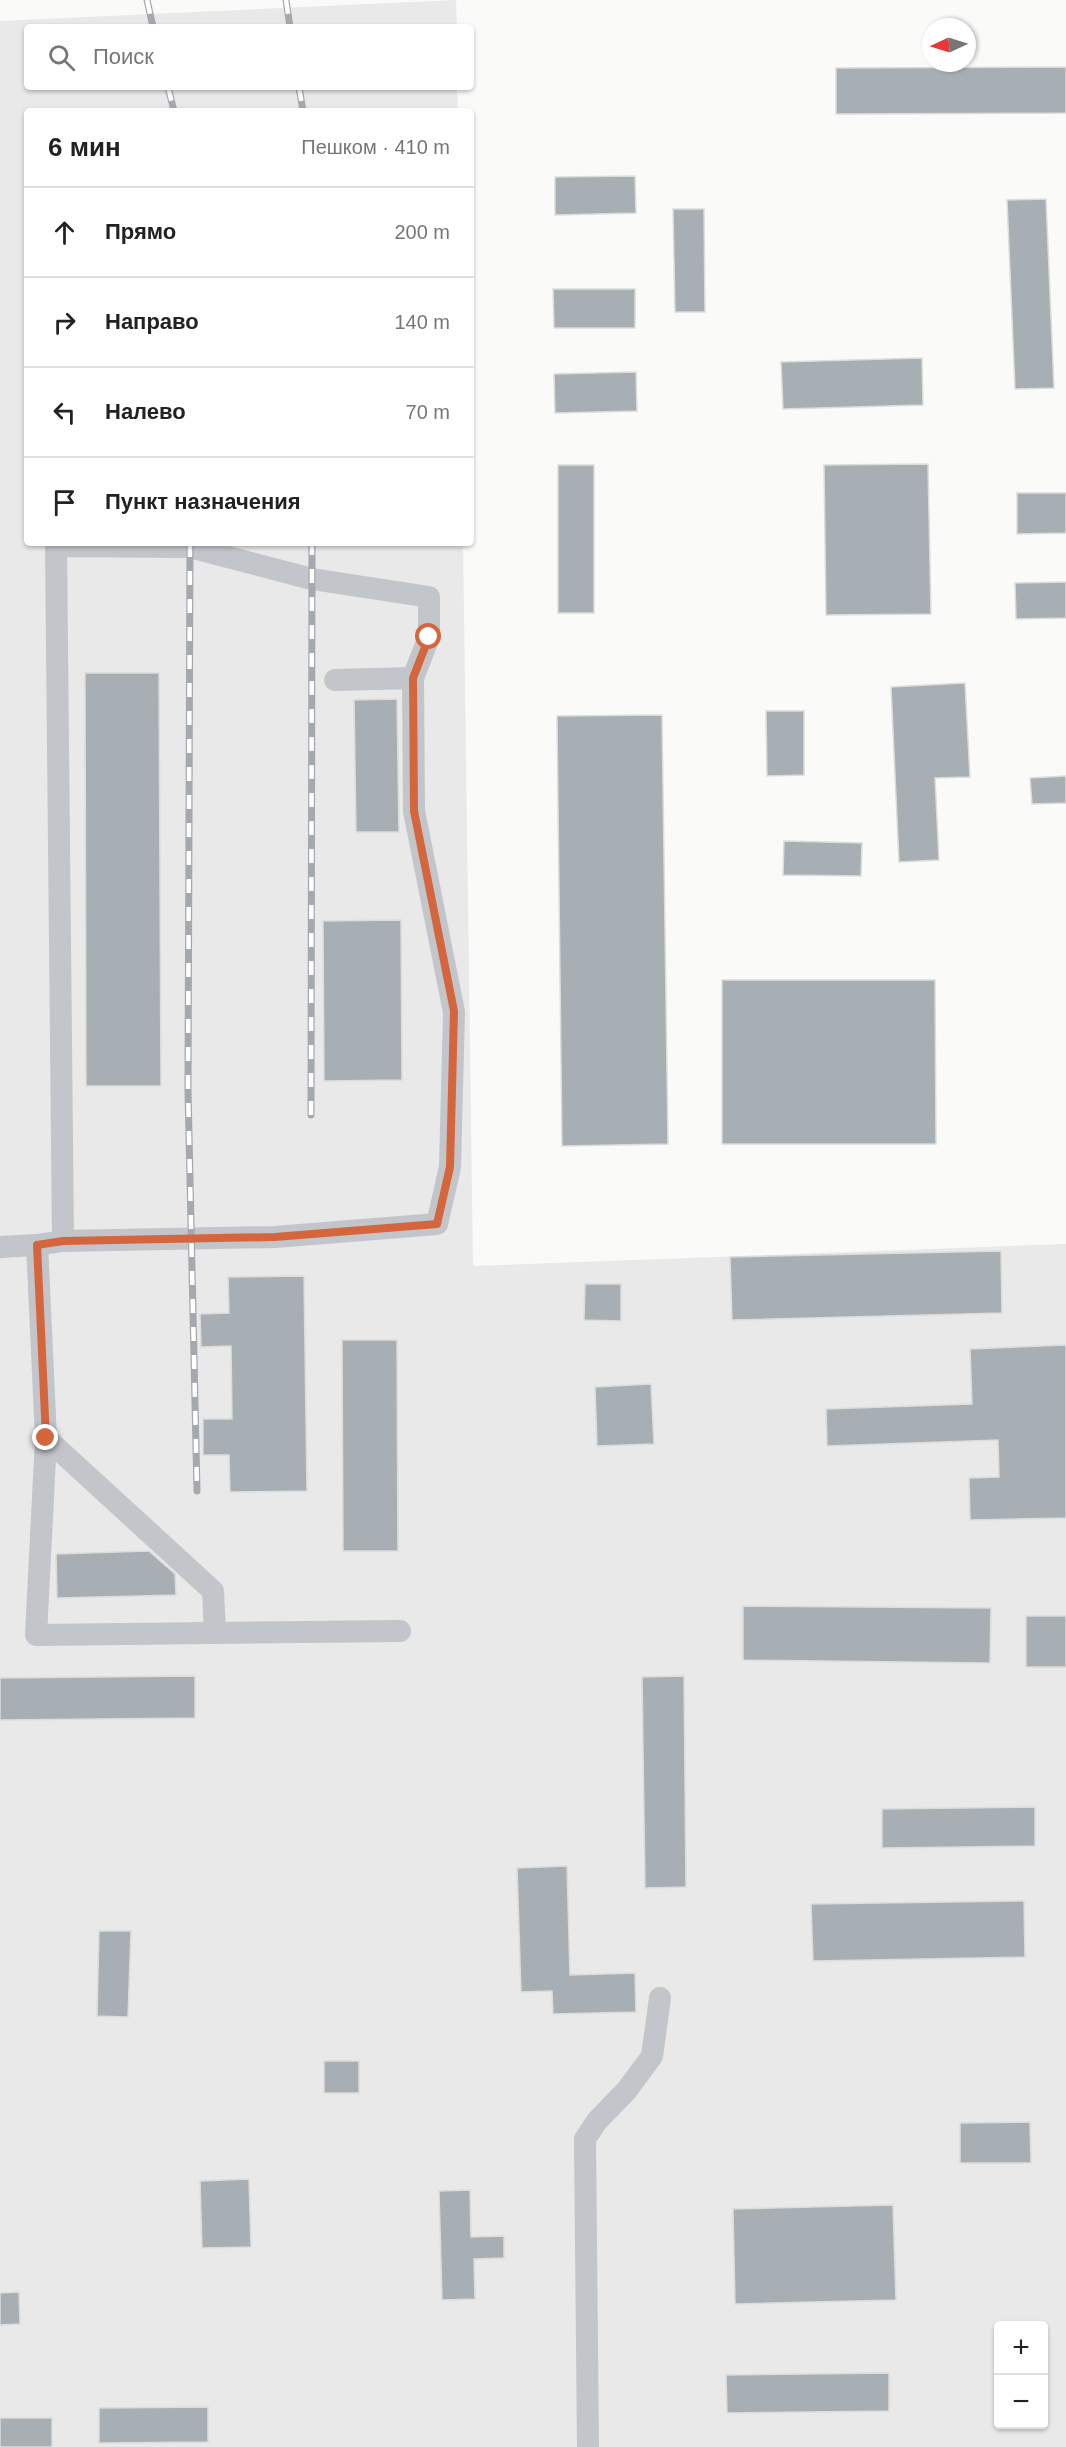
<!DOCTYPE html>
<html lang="ru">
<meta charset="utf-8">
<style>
body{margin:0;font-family:Arial,sans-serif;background:#f6f6f6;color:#222}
.controls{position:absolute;right:18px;bottom:18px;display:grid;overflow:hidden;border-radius:6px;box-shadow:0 2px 4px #0004}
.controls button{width:54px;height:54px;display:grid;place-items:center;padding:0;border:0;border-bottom:2px solid #e0e0e0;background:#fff;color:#222;font:30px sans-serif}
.compass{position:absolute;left:922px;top:18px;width:54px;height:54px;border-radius:50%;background:#fff;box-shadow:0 2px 4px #0004;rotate:266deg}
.stop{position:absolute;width:18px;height:18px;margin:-14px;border:4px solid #d4663e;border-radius:50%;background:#fff}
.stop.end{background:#d4663e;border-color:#fff;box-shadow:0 2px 6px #0008}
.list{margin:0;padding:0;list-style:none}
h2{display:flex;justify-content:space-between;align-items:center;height:78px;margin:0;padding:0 24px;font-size:26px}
h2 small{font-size:20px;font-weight:400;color:#767676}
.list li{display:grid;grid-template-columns:39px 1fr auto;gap:18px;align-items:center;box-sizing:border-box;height:90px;padding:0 24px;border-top:2px solid #e0e0e0}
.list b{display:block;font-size:22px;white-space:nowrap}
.list em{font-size:20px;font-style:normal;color:#767676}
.icon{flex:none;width:33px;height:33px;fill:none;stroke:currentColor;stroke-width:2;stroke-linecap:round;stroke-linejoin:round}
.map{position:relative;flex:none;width:1066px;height:2447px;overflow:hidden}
.search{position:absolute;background:#fff;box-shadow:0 2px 4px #0004;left:24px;top:24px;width:450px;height:66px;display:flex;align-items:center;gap:15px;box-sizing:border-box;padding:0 21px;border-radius:6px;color:#767676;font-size:22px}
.panel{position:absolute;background:#fff;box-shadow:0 2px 4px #0004;left:24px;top:108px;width:450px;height:438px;border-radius:6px}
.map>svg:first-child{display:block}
</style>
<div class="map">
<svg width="1066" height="2447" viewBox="0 0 1066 2447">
<rect width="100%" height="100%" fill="#fafaf8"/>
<path fill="#e8e9e8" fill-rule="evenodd" d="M456,0l1,27h-430v60h430l1,24h-431v432h436l10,723 593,-22v1203h-1066v-2426zM998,2326h46v98h-46z"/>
<g fill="#a7aeb4" stroke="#dcdcda" stroke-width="1.5">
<polygon points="1066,67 1066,113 836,114 836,68"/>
<polygon points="635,176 636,213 555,215 555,177"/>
<polygon points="1046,199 1054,388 1015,389 1007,200"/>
<polygon points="673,209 704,209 705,312 675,312"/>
<polygon points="553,289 635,289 635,328 554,328"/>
<polygon points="922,358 923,405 783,409 781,362"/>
<polygon points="636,372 637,411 555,413 554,374"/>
<polygon points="928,464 931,614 826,615 824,465"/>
<rect x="558" y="465" width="36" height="148"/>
<polygon points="1017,493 1066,493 1066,533 1017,534"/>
<polygon points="1066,582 1066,618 1016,619 1015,583"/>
<polygon points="85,673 159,673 161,1086 86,1086"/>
<polygon points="965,683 970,777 935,778 939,860 899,862 891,687"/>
<polygon points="397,699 399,832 356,832 354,700"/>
<polygon points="766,711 804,711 804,775 767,776"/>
<polygon points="662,715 668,1144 562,1146 557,716"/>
<polygon points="1066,776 1066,803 1032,804 1030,778"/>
<polygon points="784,841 862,843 861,876 783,875"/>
<polygon points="401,920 402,1080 324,1081 323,921"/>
<polygon points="722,980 935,980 936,1144 722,1144"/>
<polygon points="1001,1251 1002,1313 732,1320 730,1257"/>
<polygon points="304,1276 307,1491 230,1492 229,1455 203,1455 203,1419 232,1419 231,1346 201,1347 200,1314 229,1313 228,1277"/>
<polygon points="585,1284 621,1284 621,1321 584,1320"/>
<polygon points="342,1340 397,1340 398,1551 343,1551"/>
<polygon points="1066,1345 1066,1518 970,1520 969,1478 999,1477 998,1440 827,1446 826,1409 972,1404 970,1349"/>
<polygon points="651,1384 654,1444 597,1446 595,1387"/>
<polygon points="149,1551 175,1574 176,1595 57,1598 56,1554"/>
<polygon points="743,1606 991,1608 990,1663 743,1660"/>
<rect x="1026" y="1616" width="40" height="51"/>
<polygon points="195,1676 195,1718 0,1720 0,1678"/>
<polygon points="684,1676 686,1887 645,1888 642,1677"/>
<polygon points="1035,1807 1035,1846 882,1848 882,1809"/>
<polygon points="567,1866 570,1975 635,1973 636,2012 553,2014 552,1991 521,1992 517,1868"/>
<polygon points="1024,1901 1025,1957 813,1961 811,1904"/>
<polygon points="99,1931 131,1931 128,2017 97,2016"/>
<rect x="324" y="2061" width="35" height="32"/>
<polygon points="1030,2122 1031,2163 960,2163 960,2123"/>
<polygon points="249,2179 251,2247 202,2248 200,2181"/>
<polygon points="470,2190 471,2237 504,2236 504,2258 474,2259 475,2299 442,2300 439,2191"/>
<polygon points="893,2205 896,2300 735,2304 733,2209"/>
<polygon points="19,2292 20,2324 0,2325 0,2293"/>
<polygon points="889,2373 889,2411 727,2413 726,2375"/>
<polygon points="208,2407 208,2442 99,2443 99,2408"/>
<rect x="0" y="2418" width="52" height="29"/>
</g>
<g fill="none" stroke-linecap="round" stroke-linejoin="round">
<g stroke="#c2c5c9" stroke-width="22">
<polyline points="63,1241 56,546 190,547 312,579 429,597 429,637 413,678"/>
<polyline points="37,1245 46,1438 36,1635 400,1631"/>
<polyline points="0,1247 37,1245 63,1241 275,1237 437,1224 450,1167 454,1012 414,811 413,678 335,680"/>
<polyline points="46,1438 213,1591 215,1633"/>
<polyline points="588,2447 585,2139 597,2121 627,2090 652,2056 660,1998"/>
</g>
<defs>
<g id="rail">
<polyline points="147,0 153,27"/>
<polyline points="286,0 290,27"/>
<polyline points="168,87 174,111"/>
<polyline points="299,87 303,111"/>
<polyline points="190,543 188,1090 197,1491"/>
<polyline points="311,1115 312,543"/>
</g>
</defs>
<use href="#rail" stroke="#a4a9af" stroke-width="7"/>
<use href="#rail" stroke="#fff" stroke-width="4.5" stroke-dasharray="14" stroke-linecap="butt"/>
</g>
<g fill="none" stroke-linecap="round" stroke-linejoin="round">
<polyline stroke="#d4663e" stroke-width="8" points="46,1438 37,1245 63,1241 275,1237 437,1224 450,1167 454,1011 414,811 413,678 429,637"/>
</g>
</svg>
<div class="controls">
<button>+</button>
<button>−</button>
</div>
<svg class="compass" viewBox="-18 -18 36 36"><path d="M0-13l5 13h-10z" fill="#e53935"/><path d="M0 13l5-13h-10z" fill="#767676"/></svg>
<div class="stop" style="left:429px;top:637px"></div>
<div class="stop end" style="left:46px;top:1438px"></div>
<div class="search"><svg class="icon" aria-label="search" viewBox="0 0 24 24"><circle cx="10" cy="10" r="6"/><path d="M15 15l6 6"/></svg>Поиск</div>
<section class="panel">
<h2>6 мин<small>Пешком · 410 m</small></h2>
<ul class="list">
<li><svg class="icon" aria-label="ahead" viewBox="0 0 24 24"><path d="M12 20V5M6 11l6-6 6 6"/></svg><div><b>Прямо</b></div><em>200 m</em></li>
<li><svg class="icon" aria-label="right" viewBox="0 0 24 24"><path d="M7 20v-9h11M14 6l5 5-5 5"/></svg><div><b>Направо</b></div><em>140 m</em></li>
<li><svg class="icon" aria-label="left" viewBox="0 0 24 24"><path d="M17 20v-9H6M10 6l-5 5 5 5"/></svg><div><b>Налево</b></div><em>70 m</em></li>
<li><svg class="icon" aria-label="arrive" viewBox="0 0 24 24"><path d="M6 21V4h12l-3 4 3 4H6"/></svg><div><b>Пункт назначения</b></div></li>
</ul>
</section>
</div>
